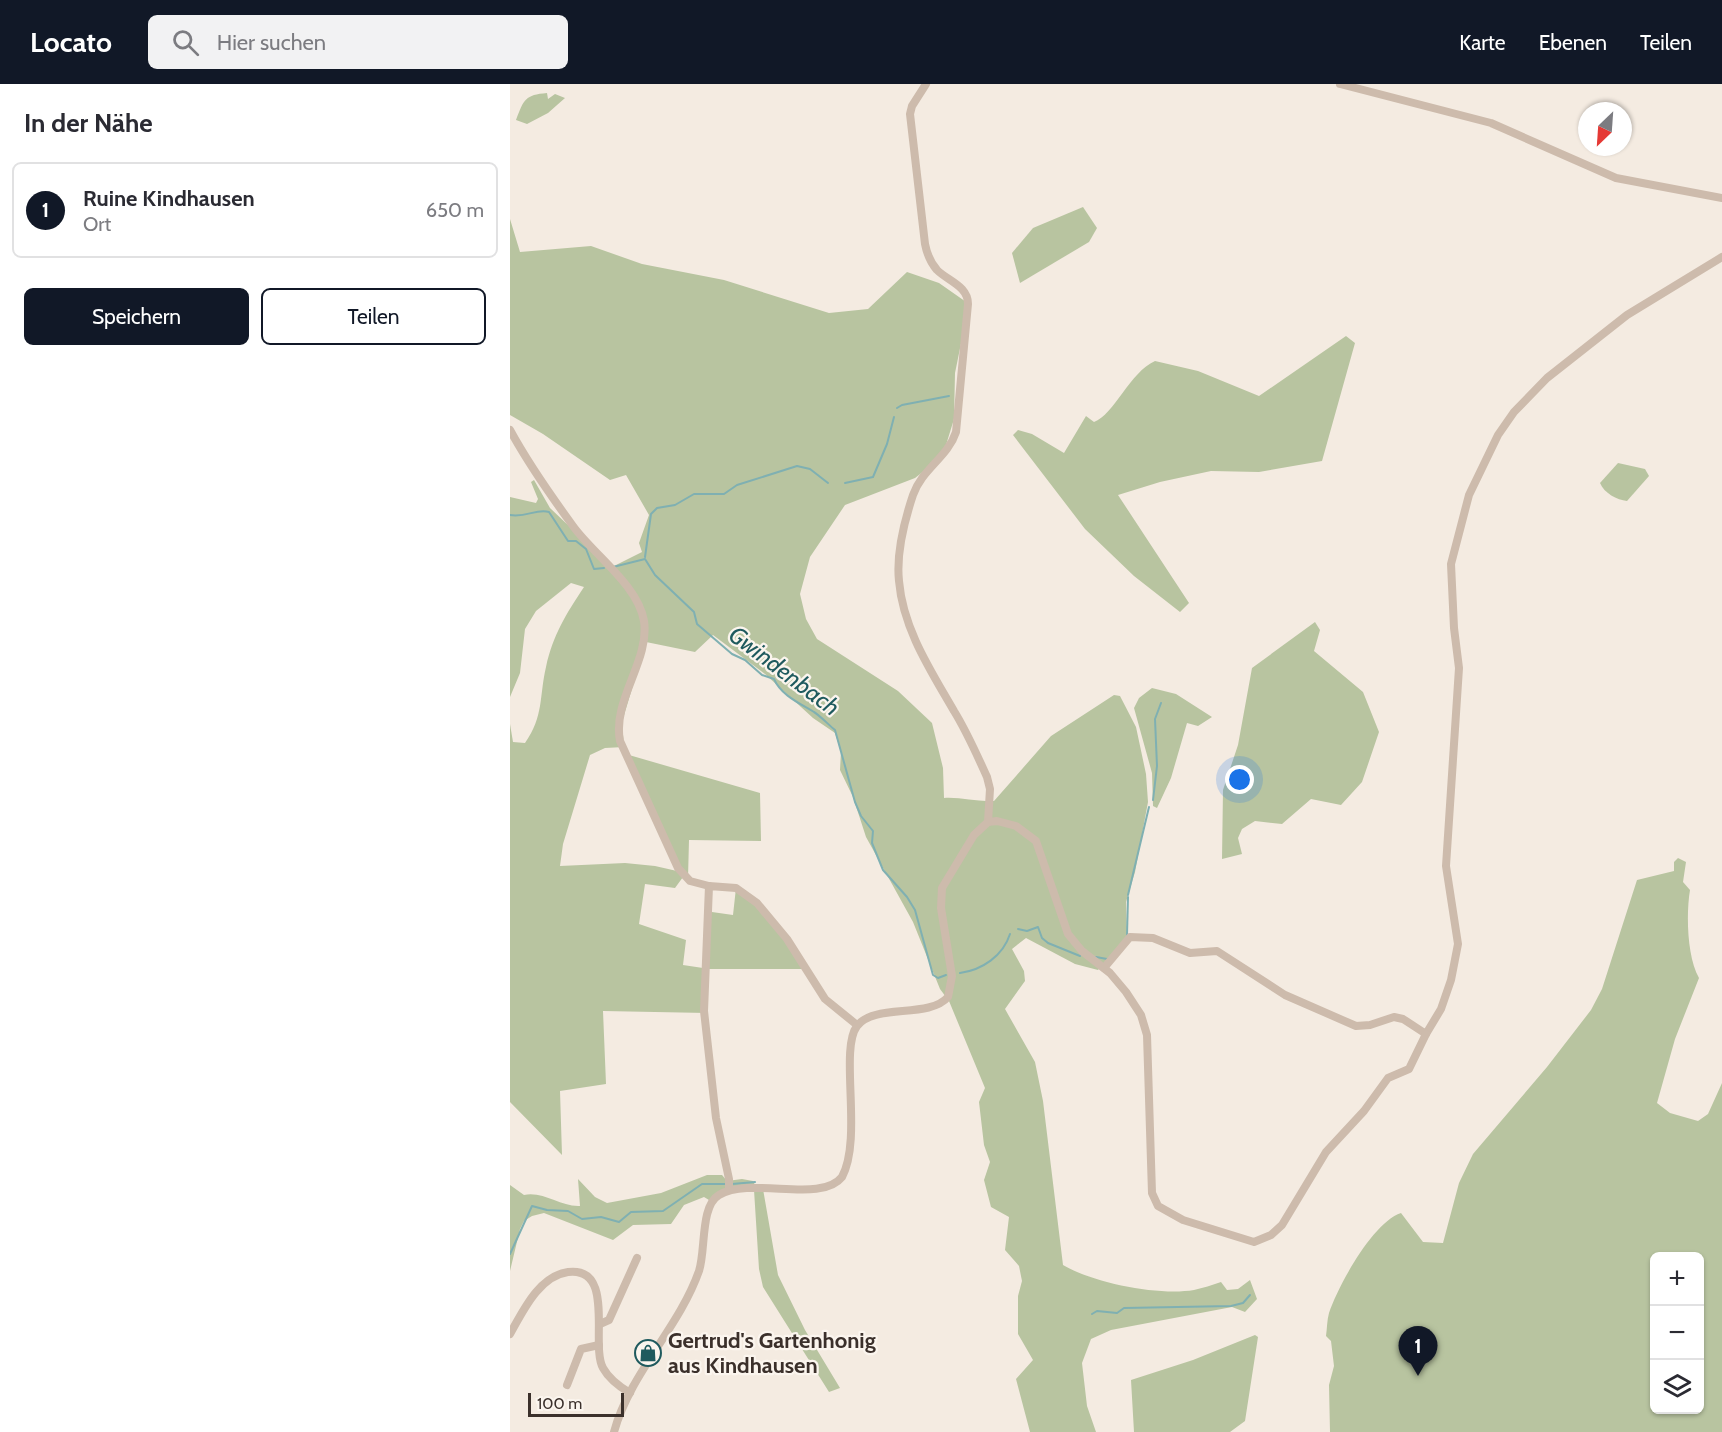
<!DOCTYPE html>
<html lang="de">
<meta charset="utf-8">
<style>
body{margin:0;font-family:Cabin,sans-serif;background:#f2f2f3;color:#2b2b33}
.controls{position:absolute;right:18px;bottom:18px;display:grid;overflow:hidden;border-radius:9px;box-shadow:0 2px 4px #0004}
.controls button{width:54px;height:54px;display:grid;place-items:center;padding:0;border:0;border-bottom:2px solid #e1e1e2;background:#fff;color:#2b2b33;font:30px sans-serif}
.compass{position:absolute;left:1068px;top:18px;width:54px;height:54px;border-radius:50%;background:#fff;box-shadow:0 2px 4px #0004;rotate:205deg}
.scale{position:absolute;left:18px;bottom:15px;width:96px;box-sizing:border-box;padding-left:6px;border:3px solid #3b302b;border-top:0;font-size:16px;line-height:21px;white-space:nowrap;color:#3b302b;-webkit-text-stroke:4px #fbf5ee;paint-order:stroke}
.you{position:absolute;left:730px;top:696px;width:21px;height:21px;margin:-15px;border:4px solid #fff;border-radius:50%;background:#1a73e8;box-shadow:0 0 0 9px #1a73e833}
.badge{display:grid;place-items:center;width:39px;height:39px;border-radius:50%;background:#111827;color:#fff;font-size:20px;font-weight:700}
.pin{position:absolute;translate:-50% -50px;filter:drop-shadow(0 2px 3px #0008)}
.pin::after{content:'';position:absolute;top:32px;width:21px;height:18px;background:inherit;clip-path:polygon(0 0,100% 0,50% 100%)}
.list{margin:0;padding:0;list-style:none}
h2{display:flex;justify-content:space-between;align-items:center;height:78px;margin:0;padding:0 24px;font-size:26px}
h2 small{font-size:20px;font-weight:400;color:#7c7c81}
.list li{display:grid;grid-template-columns:39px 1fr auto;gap:18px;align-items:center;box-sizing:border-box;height:96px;margin:0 12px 12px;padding:0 12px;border:2px solid #e1e1e2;border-radius:9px}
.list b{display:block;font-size:22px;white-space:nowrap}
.list p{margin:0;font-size:20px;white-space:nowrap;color:#7c7c81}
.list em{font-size:20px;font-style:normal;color:#7c7c81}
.actions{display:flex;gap:12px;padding:18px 24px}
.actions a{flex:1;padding:14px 0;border:2px solid #111827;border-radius:9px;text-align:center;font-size:21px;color:#111827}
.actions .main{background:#111827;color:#fff}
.icon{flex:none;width:33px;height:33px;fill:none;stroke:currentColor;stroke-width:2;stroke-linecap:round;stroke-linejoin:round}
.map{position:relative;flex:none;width:1212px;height:1348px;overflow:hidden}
header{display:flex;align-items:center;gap:36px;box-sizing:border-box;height:84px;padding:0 30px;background:#111827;color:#fff}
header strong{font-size:28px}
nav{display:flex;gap:33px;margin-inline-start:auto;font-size:21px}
.search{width:420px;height:54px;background:#f2f2f3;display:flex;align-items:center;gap:15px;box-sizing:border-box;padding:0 21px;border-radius:9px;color:#7c7c81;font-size:22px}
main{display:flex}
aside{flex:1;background:#fff}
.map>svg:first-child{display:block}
</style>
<header>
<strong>Locato</strong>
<div class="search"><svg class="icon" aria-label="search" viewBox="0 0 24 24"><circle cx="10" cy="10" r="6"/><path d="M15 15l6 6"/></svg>Hier suchen</div>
<nav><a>Karte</a><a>Ebenen</a><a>Teilen</a></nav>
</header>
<main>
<aside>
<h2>In der Nähe<small></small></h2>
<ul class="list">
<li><span class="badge">1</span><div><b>Ruine Kindhausen</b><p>Ort</p></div><em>650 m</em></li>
</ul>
<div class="actions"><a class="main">Speichern</a><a>Teilen</a></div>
</aside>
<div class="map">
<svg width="1212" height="1348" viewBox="0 0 1212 1348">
<rect width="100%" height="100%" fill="#f4ebe1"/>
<g fill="#b8c4a0" fill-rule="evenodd">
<path d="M37,9l1,6 7,-5 10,4 -17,15 -21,11 -11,-4c8,-21 9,-25 31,-27z"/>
<polygon points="573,123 587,144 579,158 510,199 502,169 523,144"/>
<path d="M0,135l10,33 71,-6 51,18 82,16 105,33 39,-4 39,-37 32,11 30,21 -14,69 -1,46 -8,26 -9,16 -22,17 -70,27 -35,52 -10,37 6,25 11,20 81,52 34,32 11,45 1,30c17,-1 33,4 50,3l57,-65 63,-41 6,1 16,31 10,47 2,28 -13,70 -9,30 1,34 -29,34 -23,-6 -49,-26 -14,11 12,22 1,10 -20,28 30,53 8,39 20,164c30,18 96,31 131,25 9,-2 18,-5 27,-8l6,8 11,-1 12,-9 7,19 -12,13 -13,-5 -121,23 -20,9 -9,24 5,43 9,26h-66l-14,-53 17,-19 -15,-26v-38l4,-15 -3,-15 -14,-16 4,-33 -18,-10 -7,-27 6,-18 -6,-17 -5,-43 6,-14 -36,-87 -9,-12 -27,-67 -47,-85 -13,-40 -13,-27 1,-18 -6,-19 -22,-15 -48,-44 -52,-39 -18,17 -49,-10 -24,80 2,25 -19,1 -15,7 -27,89 -3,22 65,-3 30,3 22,5 -48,-116 131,38 1,48 -72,-1 -1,38 -5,-1 -8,11 -30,-4 -6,40 47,16 -3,25 20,3 2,-57 28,4 3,-27 8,4 64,77h-100l-1,44 -104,-2 3,73 -46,7 2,64 -52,-53v-378l3,18 12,1c19,-27 14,-46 21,-76 7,-32 20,-53 38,-80l-13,-4 -35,28 -11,18 -5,44 -10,24v-200l26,6 2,-4 -7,-17 3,-2 16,28 62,59 30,-15 -3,-9 10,-28 -23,-40 -16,5 -67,-46 -33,-19z"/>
<path d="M836,252l9,7 -33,118 -63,11 -48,-1 -51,11 -42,13 71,108 -9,9 -46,-36 -49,-47 -72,-94 5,-5 14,4 32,19 22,-37 8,6c20,-7 36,-50 61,-61l43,10 61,25z"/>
<path d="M1108,379l27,6 4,7 -22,25c-10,-1 -23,-8 -27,-18z"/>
<polygon points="805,538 810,546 804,567 853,608 869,648 852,698 831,721 801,715 772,740 745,737 732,745 728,754 732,770 712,775 713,706 728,661 742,584"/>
<polygon points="642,604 666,610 702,633 688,642 677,639 661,694 647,724 643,722 642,689 624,624 629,614"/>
<path d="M1168,774l8,4 -3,20 7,8c-4,24 -3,67 9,88l-24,61 -18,64 13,10 28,8 10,-7 14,-31v349h-392l-1,-47 5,-19 -3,-25 -5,-5c1,-7 1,-16 3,-23 9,-27 44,-91 72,-100l22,29 20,1 16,-60 14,-29 74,-87 44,-57 11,-21 35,-109 37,-9v-9zM1144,1172h46v154h-46z"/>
<path d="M197,1091h15l5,6 15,-2 11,2 2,4 -46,15 -5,-3 -20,8 -13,19 -38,1 -20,15 -69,-27 -12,3 -8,5 -4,8 -10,42v-86l14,10c20,-4 36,12 56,11l-2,-27 17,18 12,6 54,-10z"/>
<polygon points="253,1105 268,1191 295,1246 330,1304 319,1308 253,1203 249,1185 244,1106"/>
<polygon points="745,1251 748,1253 735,1337 720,1348 624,1348 621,1296 683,1276"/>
</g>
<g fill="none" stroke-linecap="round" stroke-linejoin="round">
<g stroke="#7fb0b2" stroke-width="2">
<polyline points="387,324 392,321 439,312"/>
<polyline points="335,399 363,393 377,360 384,333"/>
<path d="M0,431c16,3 27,-7 39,-3l19,29h8l10,8 8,20 10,-1"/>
<polyline points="135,473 141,430 147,424 165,421 184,410 214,410 227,401 287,382 300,385 318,399"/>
<path d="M103,483l32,-8 10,16 39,37 3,12 35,30 13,6 17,15 12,4c7,16 25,24 40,33 4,2 16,14 21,18l20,72 6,14 12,15 -1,12 11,27 24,27 8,13 18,65 5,3 8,-3"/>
<polyline points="643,716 647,682 645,635 651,619"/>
<polyline points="618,811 639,723"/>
<polyline points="508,845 517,847 528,843 532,854 538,859 570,872"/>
<polyline points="617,851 618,813"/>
<polyline points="586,873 597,875"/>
<path d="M450,889c22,-3 43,-17 50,-39"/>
<polyline points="222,1100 245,1098"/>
<polyline points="0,1170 22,1122 37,1126 58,1127 72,1135 91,1133 109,1138 121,1128 153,1127 192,1100 216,1100"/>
<polyline points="582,1230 587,1227 607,1229 614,1224 721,1222 733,1219 740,1211"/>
</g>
<g stroke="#cdbbac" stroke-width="8">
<path d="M416,0l-14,22 -2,8 15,130c2,10 5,18 12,26 11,11 31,16 31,34l-12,128c-8,25 -34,37 -43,63 -9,27 -17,58 -14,86 4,48 32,90 55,130 13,21 23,44 33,66l3,12 -2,33"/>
<polyline points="830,0 981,39 1106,94 1212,114"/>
<path d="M0,346c18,33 41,66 63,96 20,28 65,59 71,95 6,40 -32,79 -24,120l58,127 12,13 19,5"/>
<polyline points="594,884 620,853 643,854 680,869 707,867 775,911 846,942 860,941 884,933 893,935 916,950 931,925 941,896 948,860 936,782 949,584 944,544 941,480 959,411 988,351 1004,328 1037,294 1117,231 1212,173"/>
<polyline points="219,1106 219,1095 206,1034 194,927 199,802 226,804 247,819 277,855 315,915 347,941"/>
<polyline points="90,1240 99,1236 127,1174"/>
<path d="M0,1250c13,-23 29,-58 58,-62 48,-6 22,73 35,96 6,11 17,19 27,25"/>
<polyline points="57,1301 71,1265 89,1261"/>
<path d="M104,1348c16,-59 65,-104 85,-161 7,-21 1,-65 20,-76 33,-19 102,9 123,-18 21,-39 -3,-127 15,-151 17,-23 72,-7 91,-29l4,-21 -11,-68 1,-20 32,-53 14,-13 9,-1 19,5 20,15 32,93 14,17 28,22 16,19 15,23 6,20 5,158 6,13 25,14 71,22 17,-7 11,-10 44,-73 38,-41 24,-33 21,-9 17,-35"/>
</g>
</g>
<defs>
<symbol id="shop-ring" viewBox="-11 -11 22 22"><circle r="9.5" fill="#fbf5ee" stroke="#1f5a5e" stroke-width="1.5"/><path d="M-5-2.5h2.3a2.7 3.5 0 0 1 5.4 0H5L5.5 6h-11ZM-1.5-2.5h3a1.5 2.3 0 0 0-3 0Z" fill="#1f5a5e"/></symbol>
</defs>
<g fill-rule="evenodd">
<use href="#shop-ring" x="123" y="1254" width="30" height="30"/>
</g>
<g text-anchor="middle" stroke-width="4.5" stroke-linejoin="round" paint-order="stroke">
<g font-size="22" font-weight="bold" fill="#3b302b" stroke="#fbf5ee" text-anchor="start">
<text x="158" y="1264">Gertrud's Gartenhonig<tspan x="158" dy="25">aus Kindhausen</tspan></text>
</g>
<g font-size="24" font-style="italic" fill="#1f5a5e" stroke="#fbf5ee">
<text transform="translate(274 587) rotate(37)" y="8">Gwindenbach</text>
</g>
</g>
</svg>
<div class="controls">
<button>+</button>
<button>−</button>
<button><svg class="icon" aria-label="layers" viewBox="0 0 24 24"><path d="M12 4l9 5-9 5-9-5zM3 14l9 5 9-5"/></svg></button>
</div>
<svg class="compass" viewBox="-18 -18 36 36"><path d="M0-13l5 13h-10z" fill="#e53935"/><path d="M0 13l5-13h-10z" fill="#7c7c81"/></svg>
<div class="scale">100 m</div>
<div class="you"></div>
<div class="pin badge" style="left:908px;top:1292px">1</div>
</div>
</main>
